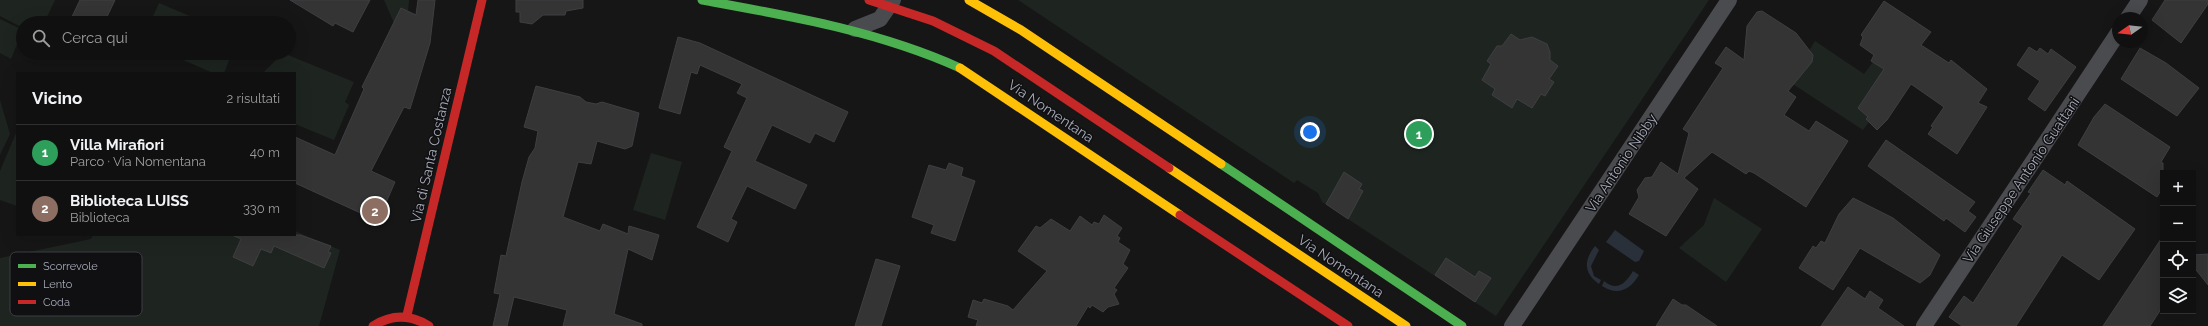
<!DOCTYPE html>
<html lang="it">
<meta charset="utf-8">
<style>
body{margin:0;font-family:Raleway,sans-serif;background:#1e1e1e;color:#f1f3f6}
.controls{position:absolute;right:12px;bottom:12px;display:grid;overflow:hidden;border-radius:0px;box-shadow:0 4px 16px #0002}
.controls button{width:36px;height:36px;display:grid;place-items:center;padding:0;border:0;border-bottom:1px solid #303030;background:#101010;color:#f1f3f6;font:20px sans-serif}
.compass{position:absolute;left:2112px;top:12px;width:36px;height:36px;border-radius:50%;background:#101010;box-shadow:0 4px 16px #0002;rotate:256deg}
.you{position:absolute;left:1310px;top:132px;width:14px;height:14px;margin:-10px;border:3px solid #fff;border-radius:50%;background:#1a73e8;box-shadow:0 0 0 6px #1a73e833}
.badge{display:grid;place-items:center;width:26px;height:26px;border-radius:50%;background:#0b8043;color:#fff;font-size:13px;font-weight:700}
.pin{position:absolute;translate:-50% -50%;border:2px solid #fff;box-shadow:0 1px 4px #0006}
.list{margin:0;padding:0;list-style:none}
h2{display:flex;justify-content:space-between;align-items:center;height:52px;margin:0;padding:0 16px;font-size:17px}
h2 small{font-size:13px;font-weight:400;color:#9c9d9f}
.list li{display:grid;grid-template-columns:26px 1fr auto;gap:12px;align-items:center;box-sizing:border-box;height:56px;padding:0 16px;border-top:1px solid #303030}
.list b{display:block;font-size:15px;white-space:nowrap}
.list p{margin:0;font-size:13px;white-space:nowrap;color:#9c9d9f}
.list em{font-size:13px;font-style:normal;color:#9c9d9f}
.icon{flex:none;width:22px;height:22px;fill:none;stroke:currentColor;stroke-width:2;stroke-linecap:round;stroke-linejoin:round}
.map{position:relative;flex:none;width:2208px;height:326px;overflow:hidden}
.search{position:absolute;background:#101010;box-shadow:0 4px 16px #0002;left:16px;top:16px;width:280px;height:44px;display:flex;align-items:center;gap:10px;box-sizing:border-box;padding:0 14px;border-radius:22px;color:#9c9d9f;font-size:15px}
.panel{position:absolute;background:#101010;box-shadow:0 4px 16px #0002;left:16px;top:72px;width:280px;height:164px;border-radius:0px}
.map>svg:first-child{display:block}
</style>
<div class="map">
<svg width="2208" height="326" viewBox="0 0 2208 326">
<rect width="100%" height="100%" fill="#161616"/>
<g fill="#1e2520">
<polygon points="0,0 55,0 44,23 23,23 23,28 0,16"/>
<polygon points="384,0 409,0 408,11 401,8 394,23"/>
<polygon points="1018,0 1709,0 1496,316 1322,202 1318,193 1297,180 1294,183"/>
<polygon points="159,3 206,23 150,23"/>
<polygon points="0,19 23,30 11,59 0,53"/>
<polygon points="1815,41 1864,74 1873,62 1899,78 1873,86 1858,108 1868,117 1866,119 1869,122 1863,130 1776,73 1809,51"/>
<polygon points="167,53 232,53 224,73 213,73"/>
<polygon points="283,53 354,82 345,102 349,105 334,140 295,124 295,73 263,73"/>
<polygon points="0,100 10,134 0,155"/>
<polygon points="17,131 17,206 0,200 0,171"/>
<polygon points="651,153 682,162 665,220 633,210"/>
<polygon points="1714,198 1762,229 1726,282 1679,248 1704,225"/>
<polygon points="295,231 340,250 319,326 0,326 0,258 91,239 93,235 295,235"/>
</g>
<g fill="#293039">
<polygon points="1615,230 1644,251 1639,261 1635,262 1606,242"/>
<path d="M1595,246l4,4 -8,16 3,10 7,4 -2,4c-16,-11 -15,-24 -4,-38z"/>
<path d="M1633,271l6,4c-9,15 -21,21 -37,11l2,-5c13,11 22,2 29,-10z"/>
</g>
<g fill="#343435" stroke="#3e3f42">
<polygon points="80,0 115,0 104,23 69,23"/>
<polygon points="290,0 370,0 353,32 335,23 333,26"/>
<polygon points="418,0 435,0 430,43 410,109 404,107 371,171 395,182 378,221 295,183 295,137 335,155 364,89 362,87 401,8 416,15"/>
<polygon points="516,0 583,0 583,8 566,11 565,15 543,15 532,24 520,22 520,12 516,12"/>
<polygon points="2165,0 2208,0 2208,4 2181,43 2152,20"/>
<polygon points="1884,1 1931,32 1921,45 1949,63 1951,60 1987,89 1978,103 1987,107 1957,154 1928,134 1933,127 1931,126 1944,107 1911,84 1887,120 1877,130 1866,119 1868,117 1858,108 1884,69 1871,61 1874,55 1860,45 1863,37 1861,35"/>
<polygon points="1762,11 1796,33 1813,55 1812,62 1788,91 1796,97 1784,115 1809,131 1816,121 1848,141 1806,207 1754,173 1749,171 1746,174 1712,152 1684,178 1698,189 1666,236 1629,214 1639,197 1637,190 1645,178 1652,177 1661,162 1678,174 1689,133 1683,129 1723,68 1715,63 1726,47 1744,60 1747,26 1757,12"/>
<polygon points="1511,34 1520,40 1532,37 1547,44 1550,52 1550,60 1558,66 1549,79 1554,82 1545,96 1541,94 1532,108 1517,99 1512,108 1492,95 1495,89 1482,80 1491,64 1487,61 1497,46 1502,46"/>
<polygon points="678,37 700,43 848,112 834,142 815,133 810,143 772,125 755,161 807,185 795,209 747,186 731,219 737,222 728,242 697,227 732,151 724,147 747,98 737,93 742,84 700,65 697,74 691,72 680,114 659,108"/>
<polygon points="2029,47 2037,52 2040,48 2048,54 2051,49 2076,67 2045,111 2028,99 2040,81 2017,65"/>
<polygon points="2140,48 2166,63 2199,88 2177,116 2121,79"/>
<polygon points="536,86 580,97 586,102 596,104 602,102 639,113 632,146 625,149 597,141 591,164 578,162 563,217 600,231 603,224 628,234 629,226 659,235 652,260 628,249 614,314 642,324 642,326 563,326 567,310 514,297 507,326 493,326 500,294 494,293 501,255 506,256 522,182 529,157 535,148 538,131 524,127"/>
<polygon points="2105,104 2170,147 2161,162 2163,163 2163,187 2157,197 2078,145 2094,117"/>
<polygon points="1886,140 1975,202 1968,211 1976,217 1965,232 1946,218 1944,221 1868,166"/>
<polygon points="949,163 963,168 961,176 975,181 955,241 931,233 934,225 912,217 929,165 946,170"/>
<polygon points="2043,170 2065,185 2067,181 2135,229 2099,280 2062,255 2016,326 1962,326 1949,317 1964,296 1973,303 2023,226 2013,219 2031,193 2028,192"/>
<polygon points="1344,172 1362,184 1359,189 1363,191 1348,219 1326,204"/>
<polygon points="1853,198 1893,218 1940,255 1930,275 1920,283 1860,248 1833,290 1799,268 1813,246 1816,248 1821,241 1825,243 1839,214"/>
<polygon points="1104,215 1122,228 1117,236 1120,238 1118,242 1130,250 1123,264 1128,268 1114,288 1117,290 1114,294 1119,304 1108,307 1103,312 1092,305 1090,308 1088,306 1076,326 976,326 978,320 968,317 973,300 982,303 984,299 1008,306 1013,310 1047,271 1018,251 1036,226 1040,228 1051,219 1070,231 1080,216 1092,225 1094,222 1099,224"/>
<polygon points="232,235 300,235 331,246 328,252 331,253 324,268 274,246 271,253 261,249 253,266 233,257 241,239"/>
<polygon points="2163,236 2163,306 2150,326 2103,326"/>
<polygon points="2208,254 2208,285 2193,266 2193,255"/>
<polygon points="1446,258 1475,277 1479,271 1491,278 1475,302 1435,275"/>
<polygon points="876,259 900,266 881,326 855,326"/>
<polygon points="1848,287 1865,299 1870,291 1883,300 1878,308 1904,326 1821,326"/>
<polygon points="1673,299 1682,305 1686,305 1717,326 1656,326"/>
</g>
<g fill="none" stroke-linecap="round" stroke-linejoin="round">
<g stroke="#4a4b4f" stroke-width="16">
<polyline points="2128,18 2140,0"/>
<polyline points="855,29 880,19 893,0"/>
<polyline points="1512,326 1729,0"/>
<polyline points="1924,326 2118,33"/>
</g>
<g stroke="#4caf50" stroke-width="9">
<path d="M702,0c88,16 176,31 258,68"/>
<polyline points="1221,164 1462,326"/>
</g>
<g stroke="#ffc107" stroke-width="9">
<polyline points="969,0 1021,30 1221,164"/>
<polyline points="960,68 1180,215"/>
<polyline points="1169,168 1406,326"/>
</g>
<g stroke="#c62828" stroke-width="9">
<polyline points="869,0 933,21 994,51 1169,168"/>
<polyline points="1180,215 1348,326"/>
<polyline points="407,315 482,0"/>
<path d="M373,326c19,-12 37,-12 56,0"/>
</g>
</g>
<g text-anchor="middle" stroke-width="3" stroke-linejoin="round" paint-order="stroke">
<g font-size="14" fill="#a6aab8" stroke="#101012">
<text transform="translate(1051 111) rotate(34)" y="5">Via Nomentana</text>
<text transform="translate(431 155) rotate(-77)" y="5">Via di Santa Costanza</text>
<text transform="translate(1621 163) rotate(-56)" y="5">Via Antonio Nibby</text>
<text transform="translate(2021 180) rotate(-56)" y="5">Via Giuseppe Antonio Guattani</text>
<text transform="translate(1341 266) rotate(34)" y="5">Via Nomentana</text>
</g>
</g>
<rect x="10" y="252" width="132" height="64" rx="6" fill="#101012" stroke="#3d3e44" stroke-width="1"/>
<rect x="18" y="264" width="18" height="4" fill="#4caf50"/>
<rect x="18" y="282" width="18" height="4" fill="#ffc107"/>
<rect x="18" y="300" width="18" height="4" fill="#c62828"/>
<g font-size="11" fill="#a6aab8">
<text x="43" y="270">Scorrevole</text>
<text x="43" y="288">Lento</text>
<text x="43" y="306">Coda</text>
</g>
</svg>
<div class="controls">
<button>+</button>
<button>−</button>
<button><svg class="icon" aria-label="locate" viewBox="0 0 24 24"><circle cx="12" cy="12" r="6"/><path d="M12 2v4M12 18v4M2 12h4M18 12h4"/></svg></button>
<button><svg class="icon" aria-label="layers" viewBox="0 0 24 24"><path d="M12 4l9 5-9 5-9-5zM3 14l9 5 9-5"/></svg></button>
</div>
<svg class="compass" viewBox="-18 -18 36 36"><path d="M0-13l5 13h-10z" fill="#e53935"/><path d="M0 13l5-13h-10z" fill="#9c9d9f"/></svg>
<div class="you"></div>
<div class="pin badge" style="left:1419px;top:134px;background:#2e9e5b">1</div>
<div class="pin badge" style="left:375px;top:211px;background:#8d6e63">2</div>
<div class="search"><svg class="icon" aria-label="search" viewBox="0 0 24 24"><circle cx="10" cy="10" r="6"/><path d="M15 15l6 6"/></svg>Cerca qui</div>
<section class="panel">
<h2>Vicino<small>2 risultati</small></h2>
<ul class="list">
<li><span class="badge" style="background:#2e9e5b">1</span><div><b>Villa Mirafiori</b><p>Parco · Via Nomentana</p></div><em>40 m</em></li>
<li><span class="badge" style="background:#8d6e63">2</span><div><b>Biblioteca LUISS</b><p>Biblioteca</p></div><em>330 m</em></li>
</ul>
</section>
</div>
